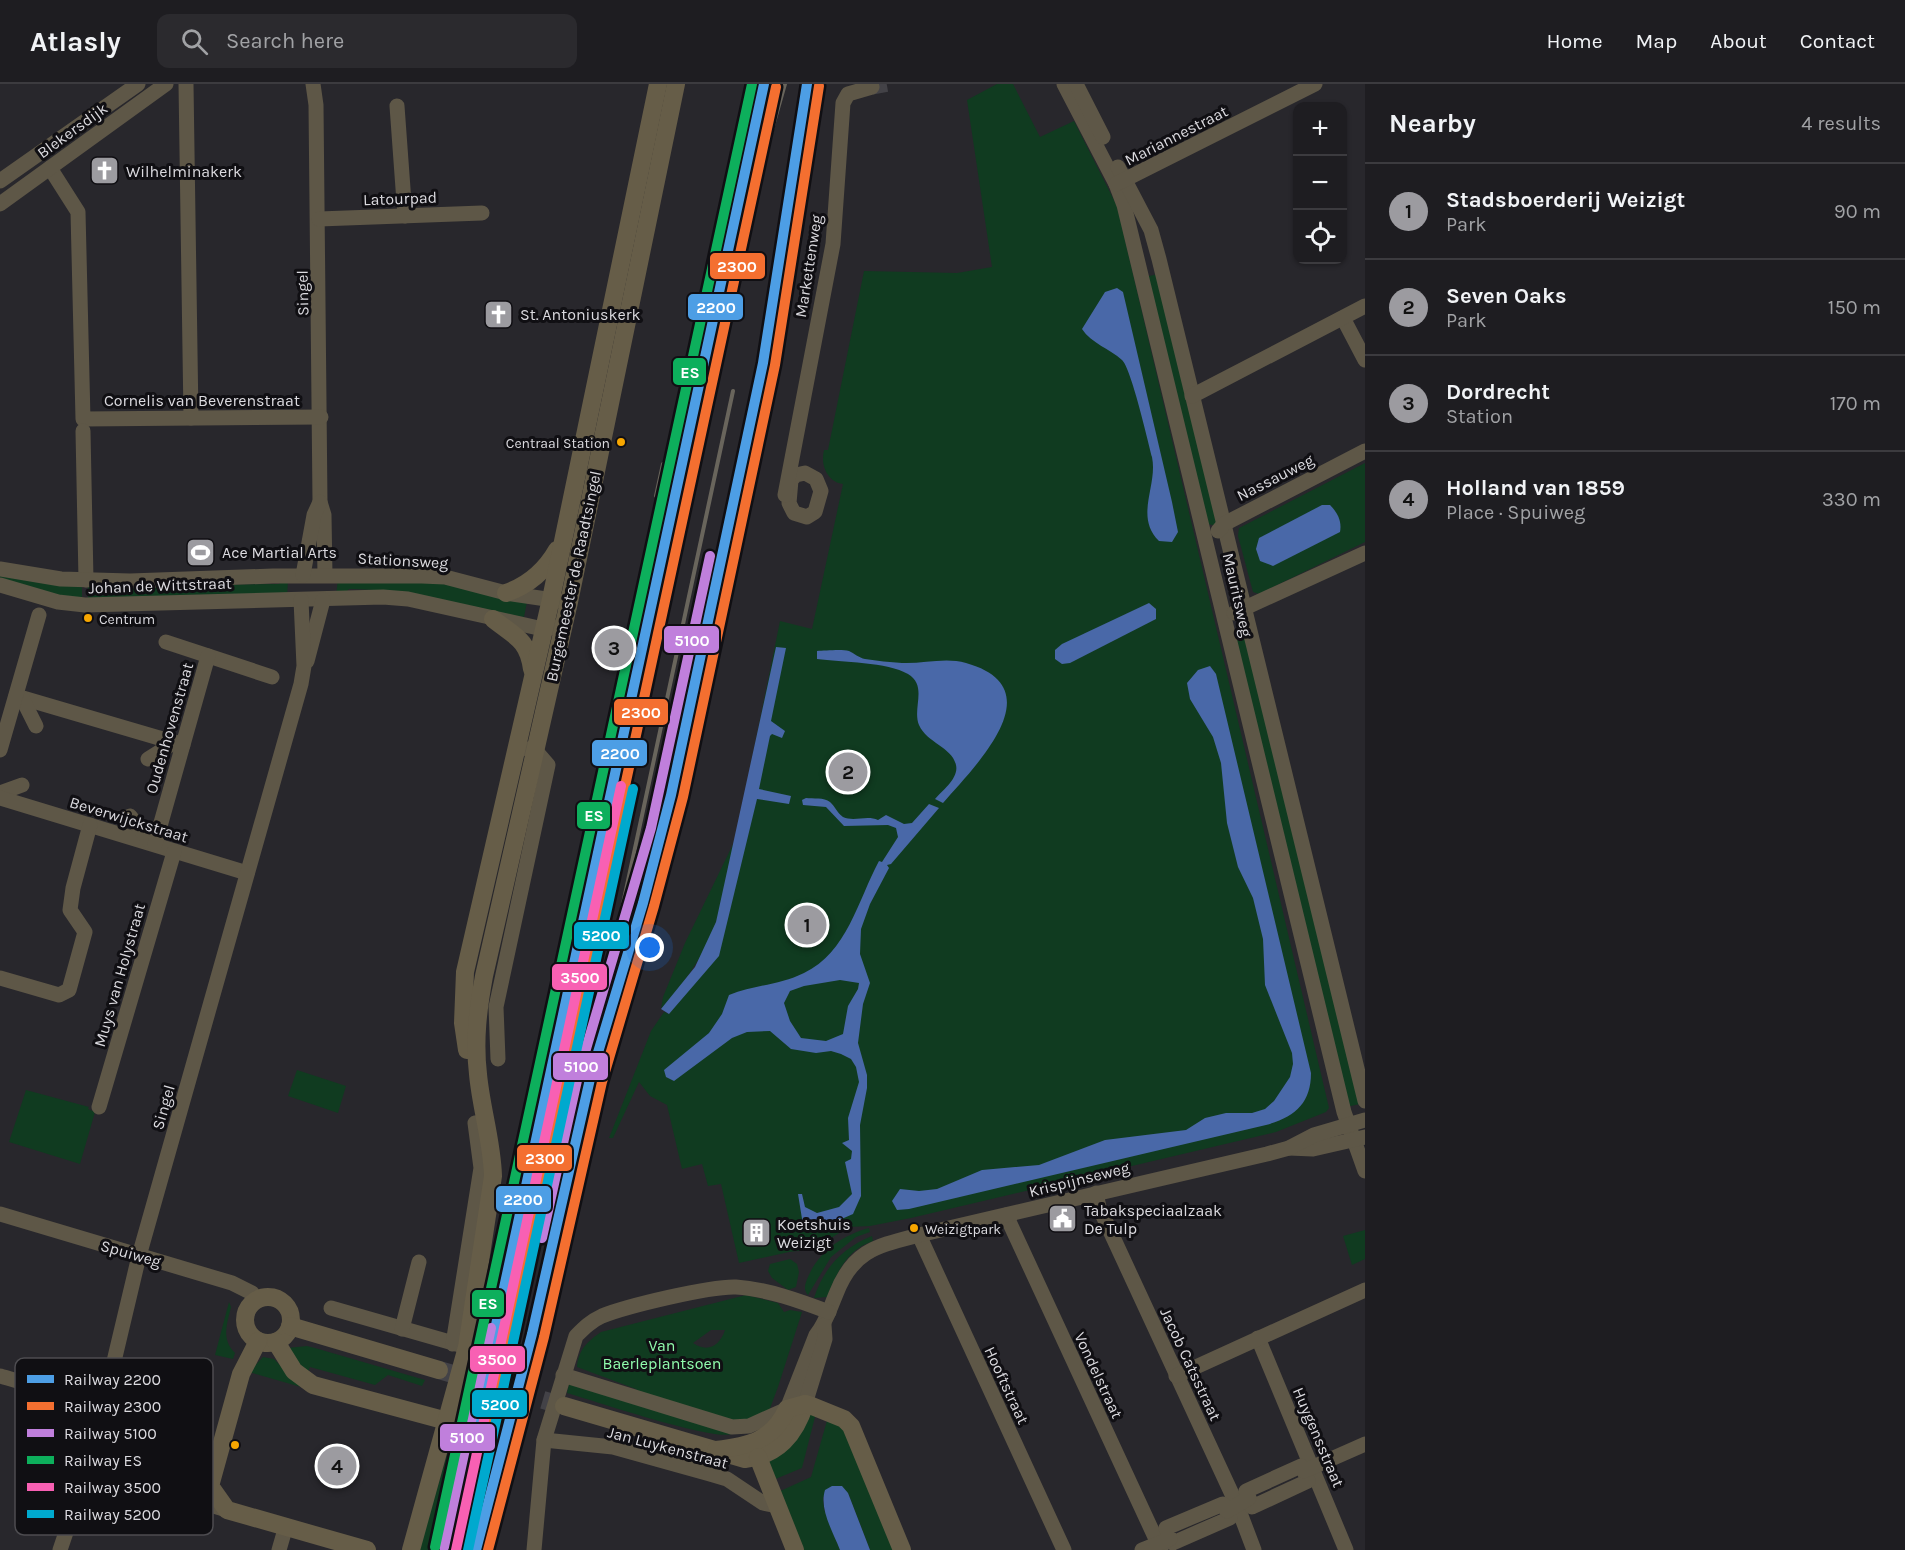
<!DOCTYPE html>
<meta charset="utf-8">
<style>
body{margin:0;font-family:Karla,sans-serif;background:#2b2a2e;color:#f1f3f6}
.controls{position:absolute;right:18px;top:18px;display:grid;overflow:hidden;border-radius:12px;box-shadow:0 2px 4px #0004}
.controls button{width:54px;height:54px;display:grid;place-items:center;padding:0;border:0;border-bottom:2px solid #3c3b3f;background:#1e1d21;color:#f1f3f6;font:30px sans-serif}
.you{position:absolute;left:650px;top:864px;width:21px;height:21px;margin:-15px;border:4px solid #fff;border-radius:50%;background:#1a73e8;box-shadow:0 0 0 9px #1a73e833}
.badge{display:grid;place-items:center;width:39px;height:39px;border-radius:50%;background:#9c9ba0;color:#111;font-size:20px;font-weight:700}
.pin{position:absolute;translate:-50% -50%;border:3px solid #fff;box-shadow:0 2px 6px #0006}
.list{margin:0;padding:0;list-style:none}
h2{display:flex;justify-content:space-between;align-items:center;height:78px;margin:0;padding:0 24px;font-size:26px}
h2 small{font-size:20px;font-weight:400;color:#a1a2a5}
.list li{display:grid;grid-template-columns:39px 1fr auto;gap:18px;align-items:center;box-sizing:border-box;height:96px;padding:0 24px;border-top:2px solid #3c3b3f}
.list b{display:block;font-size:22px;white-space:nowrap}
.list p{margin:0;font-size:20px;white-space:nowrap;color:#a1a2a5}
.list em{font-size:20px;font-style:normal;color:#a1a2a5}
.icon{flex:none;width:33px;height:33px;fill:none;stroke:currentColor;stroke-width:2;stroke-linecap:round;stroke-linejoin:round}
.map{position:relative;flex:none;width:1365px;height:1466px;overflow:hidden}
header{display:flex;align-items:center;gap:36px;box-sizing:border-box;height:84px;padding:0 30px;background:#1e1d21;border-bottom:2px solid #3c3b3f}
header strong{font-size:28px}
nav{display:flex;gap:33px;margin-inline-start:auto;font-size:21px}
.search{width:420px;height:54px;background:#2b2a2e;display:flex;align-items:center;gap:15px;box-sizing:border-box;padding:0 21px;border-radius:12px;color:#a1a2a5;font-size:22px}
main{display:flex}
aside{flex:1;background:#1e1d21}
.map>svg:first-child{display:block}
</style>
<header>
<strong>Atlasly</strong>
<div class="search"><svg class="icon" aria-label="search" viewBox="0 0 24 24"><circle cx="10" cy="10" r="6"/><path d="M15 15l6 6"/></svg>Search here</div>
<nav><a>Home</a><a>Map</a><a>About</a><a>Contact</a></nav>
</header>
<main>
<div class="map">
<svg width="1365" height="1466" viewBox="0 0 1365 1466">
<rect width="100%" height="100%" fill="#28272c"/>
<g fill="#103b20" fill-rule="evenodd">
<path d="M997,0h16l27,53 34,-16 43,85 212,902 -3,4 -50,20 -365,86 -41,8 -21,1 -36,22 -24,3 -50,11 -18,-79 -13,2 -6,-22 -20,5 -15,-64 -17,-9 -11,-14 -26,56h-4l42,-107 13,-19 5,2 30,-46 24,-60 11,-60c-7,16 -8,33 -11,50 -10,44 -32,78 -62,111l2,-12 22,-54 51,-105 44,-217 32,8 31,-145c-15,-2 -23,-18 -19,-34h4l36,-179 93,2 35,-6 -25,-167z"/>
<polygon points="1158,190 1215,422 1216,440 1213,441 1207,440 1145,193"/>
<polygon points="1365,379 1365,458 1259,510 1253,508 1238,452 1239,444"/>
<polygon points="0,489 82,502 82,518 0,497"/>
<path d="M338,494h77l112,24 -3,15c-59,-9 -115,-28 -175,-28l-6,7h-7z"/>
<polygon points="283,495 288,495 287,514 88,518 88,502 279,500"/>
<polygon points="1245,544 1360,1020 1346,1023 1231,547"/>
<polygon points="297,986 346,1002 338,1029 288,1012"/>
<polygon points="26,1006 89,1023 88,1025 95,1028 80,1080 9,1058"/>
<path d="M869,1144l1,4 -14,5 -25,20 -23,38c-5,-6 -3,-11 0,-18 11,-26 35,-42 61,-49z"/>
<polygon points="1365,1146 1365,1175 1352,1181 1343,1152"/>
<path d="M872,1152l1,5c-27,9 -36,32 -46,56l-13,1c9,-29 29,-51 58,-62z"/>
<polygon points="790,1175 797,1180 799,1188 796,1203 788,1206 772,1194 768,1187 770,1180"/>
<path d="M746,1211l32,8 6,9 6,-2 12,2 -24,75 -9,24 -9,6 -26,5 -96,-29 -2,-4 -59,-22c1,-17 11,-26 24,-35zM711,1246h14c-5,16 -18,23 -32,13z"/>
<path d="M229,1218l2,5c-4,17 -10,32 4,46l-2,6 -18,-4z"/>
<polygon points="307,1262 315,1264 425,1296 422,1302 388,1291 375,1301 310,1283 307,1291 287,1264"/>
<polygon points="263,1273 274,1275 301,1303 249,1288"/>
<path d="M569,1300l163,50c-20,7 -137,-33 -165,-41z"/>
<polygon points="462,1320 470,1322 442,1452 436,1451 433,1466 419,1466"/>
<polygon points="806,1328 816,1329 802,1384 773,1396 768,1375"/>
<polygon points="828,1333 841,1338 898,1466 870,1466 848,1409 823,1413 824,1425 840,1466 798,1466 776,1409 811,1393"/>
</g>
<g fill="#4968a8" fill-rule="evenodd">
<path d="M1117,204l6,4 49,210 6,30 -6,10 -13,-1c-25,-25 -1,-55 -7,-84 -4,-16 -21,-89 -30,-97 -12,-11 -31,-17 -40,-31l23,-37z"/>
<path d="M1322,421h8c8,8 12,17 10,27l-67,34 -13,-5 -4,-12 3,-11z"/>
<polygon points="1149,519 1156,525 1156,535 1070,579 1062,580 1055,575 1055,566 1062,560"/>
<polygon points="776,563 786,564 771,637 785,647 782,654 772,650 770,652 759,705 791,712 789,720 757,715 719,872 669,930 661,925 695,883 716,838"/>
<path d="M817,567c7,0 24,-2 32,0 5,2 10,7 16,8 12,2 25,3 37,4 21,1 43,-6 64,0 89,25 10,102 -23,140l-8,-4c8,-9 24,-21 21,-34 -4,-18 -29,-22 -37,-40 -7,-17 9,-39 -11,-51 -20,-12 -67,-12 -91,-15z"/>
<path d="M1210,582l6,8 95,399c0,30 -16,44 -45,52l-357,84 -12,1 -5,-9 8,-12 19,2 18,-2 45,-19 57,-5 66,-25 81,-10 19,-12 21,-5h26l13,-4 9,-8 16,-24 3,-13 -1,-11 -27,-68 -2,-46 -10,-41 -15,-31 -11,-44 -6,-60 -8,-26 -23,-38 -3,-16 11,-13z"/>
<path d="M806,714c7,1 18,-1 24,4 5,4 7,11 13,15 11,5 24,-2 35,3l8,-5 18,9 8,-1 17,-19 10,4 -48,56 -4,1 2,3 -19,36 -9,25 -1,25 10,29 -7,21 -5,39 9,32v13l-7,37 1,71 -8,18 -41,18 -9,-7 -5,-31h4l3,13 12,6 22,-6 13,-13 -7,-32 6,-3 1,-8 -10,-8 7,-3 -1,-22 11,-36 -3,-15 -5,-8 -10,-5 -10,-3 -15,2 -25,-4 -21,-18 -23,1 -15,6 -58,43 -8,-4 -2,-7 45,-37 13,-19 7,-19c25,-10 51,-10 75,-22 43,-20 54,-73 75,-112l3,1 16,-25 -2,-9 -8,-3 -44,1 -18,-19 -23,-2 -1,-5zM840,896l19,3 -1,6 -10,17 -5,28 -17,7 -25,-3 -11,-17 -6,-18 6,-12 14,-5z"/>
<path d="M832,1402h10l6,7 22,57h-30c-7,-18 -21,-41 -15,-60z"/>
</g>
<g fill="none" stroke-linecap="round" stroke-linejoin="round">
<polyline stroke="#434247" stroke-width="15" stroke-dasharray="15 8" stroke-linecap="butt" points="872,3 889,0"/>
<polyline stroke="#434247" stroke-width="18" stroke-dasharray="18 9" stroke-linecap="butt" points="439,1286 564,1322"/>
<g stroke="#5e5747" stroke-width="15">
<polyline points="186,0 191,334"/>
<polyline points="313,0 316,21 320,418 324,431 325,491"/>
<polyline points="1064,0 1116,100 1124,121 1344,1028 1365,1087"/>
<polyline points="1076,0 1103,53"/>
<polyline points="397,22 405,132"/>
<polyline points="1118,83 1151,146 1159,175 1365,1017"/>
<polyline points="50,84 78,128 83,335 321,333"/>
<polyline points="0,97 138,0"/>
<polyline points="1116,100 1315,0"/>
<polyline points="0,120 166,0"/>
<polyline points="319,135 482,129"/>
<polyline points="1343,234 1365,276"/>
<polyline points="1192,312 1365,222"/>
<polyline points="83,347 86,496"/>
<polygon points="805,389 816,395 821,407 815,428 807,433 794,429 789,419 791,396 796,391"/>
<polyline points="785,411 833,160 843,19 848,10 872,3"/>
<polyline points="1218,447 1224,440 1365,367"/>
<polyline points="0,485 61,495 130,497 273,492 422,492 445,493 506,509 560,517"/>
<polyline points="303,491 314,431 320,418"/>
<polyline points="0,501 58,518 85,521 383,513 408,515 543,545 555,543"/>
<polyline points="1234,529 1365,469"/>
<polyline points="166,558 272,593"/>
<polyline points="307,577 323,516"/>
<polyline points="16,612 183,661"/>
<polyline points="22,614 36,642"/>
<polyline points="0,666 39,531"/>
<polyline points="148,675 175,658"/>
<polyline points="0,709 22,701"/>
<polyline points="0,714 247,789"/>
<polyline points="130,732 150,758"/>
<polyline points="155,760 208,572"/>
<polyline points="0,894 59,911 69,906 85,848 70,826 73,804 90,741"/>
<polyline points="498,975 496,923 548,681 535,666 527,665"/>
<polyline points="99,1023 174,768"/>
<polyline points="1289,1064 1313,1065 1365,1053"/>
<polyline points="1096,1109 1099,1123 1237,1421 1254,1466"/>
<polyline points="0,1130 232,1199 252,1209 256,1216"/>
<polyline points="1006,1131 1161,1466"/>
<polyline points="919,1151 1064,1466"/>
<polyline points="331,1224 460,1261"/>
<polyline points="402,1245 419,1178"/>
<polyline points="1258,1254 1346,1466"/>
<polyline points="453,1260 481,1084 475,1039 486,1038"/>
<path d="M563,1291l169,52 17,-1 38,-17 29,-74c10,-12 14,-27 20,-41 17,-44 41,-48 83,-59l348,-81 22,-6 25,-13 51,-15"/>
<path d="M0,1292c22,7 90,20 92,46 1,11 -5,22 -7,32l7,15"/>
<polyline points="1176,1292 1365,1206"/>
<polyline points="805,1320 825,1255 824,1241"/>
<polyline points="90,1331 106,1311 139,1172 301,600 304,582 301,516"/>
<polyline points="544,1356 613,1363 710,1390 727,1395 763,1419 777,1422"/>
<polyline points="92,1385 227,1426"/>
<polyline points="1249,1414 1252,1423 1308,1397 1304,1387"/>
<polyline points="1170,1455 1173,1459 1230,1434 1227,1427"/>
<polyline points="60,1466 83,1398 92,1385"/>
<polyline points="279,1466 286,1442"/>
<path d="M534,1466l10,-110 32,-104c8,-8 15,-15 26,-20 25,-10 108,-30 134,-29 31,2 64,14 93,25"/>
<polyline points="1142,1466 1170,1455 1166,1444 1223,1420 1227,1427 1249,1414 1246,1407 1301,1382 1304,1387 1365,1360"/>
</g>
<g stroke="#665d48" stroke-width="18">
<path d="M506,509c23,-8 39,-22 51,-43"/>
<path d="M493,535c21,17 35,20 39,50"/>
<polyline points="467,966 463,939 465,888 551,515 658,0"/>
<circle cx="268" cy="1236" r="23"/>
<polyline points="290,1242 439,1286"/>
<polyline points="258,1257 241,1290 210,1402 227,1426 367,1466"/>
<polyline points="276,1258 294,1287 313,1301 447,1337"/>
<path d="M564,1322l181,53c33,-4 50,-24 60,-55"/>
<path d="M716,1366c32,-4 57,-9 71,-41l18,-5 7,2 32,13 7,7 51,124"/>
<polyline points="758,1373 795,1466"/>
<path d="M411,1466l56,-203 26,-171c-1,-35 -12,-68 -15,-102 -4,-34 0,-65 6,-98l85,-374 107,-518"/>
</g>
<g stroke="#69655c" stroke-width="4">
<polyline points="759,91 785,0"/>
<polyline points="656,412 663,380"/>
<polyline points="621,702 747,116 766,0"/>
<polyline points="498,1321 535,1152 563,1060 611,876 733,307"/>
</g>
<defs>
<g id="rail-1">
<polyline points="475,1338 764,0"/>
<polyline points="476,1466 532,1250 590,995 643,819 671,711 763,279 807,0"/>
</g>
<g id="rail-2">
<polyline points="487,1341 776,3"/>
<polyline points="488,1466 544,1253 602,998 654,822 683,713 775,281 819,2"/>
</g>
<g id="rail-3">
<polyline points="542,1154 578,992 651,744 710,472"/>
<polyline points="444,1463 491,1244"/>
</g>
<polyline id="rail-4" points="435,1463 752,0"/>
<polyline id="rail-5" points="456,1466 621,702"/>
<polyline id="rail-6" points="468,1466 633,705"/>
</defs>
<use href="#rail-1" stroke="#100f13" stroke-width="15"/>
<use href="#rail-2" stroke="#100f13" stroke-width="15"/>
<use href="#rail-3" stroke="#100f13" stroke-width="15"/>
<use href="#rail-4" stroke="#100f13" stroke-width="15"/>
<use href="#rail-5" stroke="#100f13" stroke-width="15"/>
<use href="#rail-6" stroke="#100f13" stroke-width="15"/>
<use href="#rail-1" stroke="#4d9ee5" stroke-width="10"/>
<use href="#rail-2" stroke="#f46f30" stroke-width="10"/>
<use href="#rail-3" stroke="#c07fdc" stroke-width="10"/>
<use href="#rail-4" stroke="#0daf5c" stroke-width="10"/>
<use href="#rail-5" stroke="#f860b3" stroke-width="10"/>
<use href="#rail-6" stroke="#00a9ce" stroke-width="10"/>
</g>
<defs>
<symbol id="church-square" viewBox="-11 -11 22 22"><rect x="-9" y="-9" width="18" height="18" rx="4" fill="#9c9ba0" stroke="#100f13"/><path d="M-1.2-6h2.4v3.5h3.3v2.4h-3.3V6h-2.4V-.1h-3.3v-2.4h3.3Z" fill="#fff"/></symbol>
<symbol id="stadium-square" viewBox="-11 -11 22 22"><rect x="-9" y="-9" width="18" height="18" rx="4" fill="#9c9ba0" stroke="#100f13"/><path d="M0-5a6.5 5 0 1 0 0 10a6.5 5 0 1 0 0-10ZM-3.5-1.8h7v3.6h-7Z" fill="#fff"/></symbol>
<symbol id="civic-square" viewBox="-11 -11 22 22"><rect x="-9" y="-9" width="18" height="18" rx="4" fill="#9c9ba0" stroke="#100f13"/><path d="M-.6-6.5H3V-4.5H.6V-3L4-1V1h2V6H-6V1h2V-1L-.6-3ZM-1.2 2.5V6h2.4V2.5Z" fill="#fff"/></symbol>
<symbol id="building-square" viewBox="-11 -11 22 22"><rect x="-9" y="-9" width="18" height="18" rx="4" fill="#9c9ba0" stroke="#100f13"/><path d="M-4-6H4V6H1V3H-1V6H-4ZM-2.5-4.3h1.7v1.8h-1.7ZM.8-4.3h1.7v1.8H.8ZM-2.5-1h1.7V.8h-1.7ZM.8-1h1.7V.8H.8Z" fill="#fff"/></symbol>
</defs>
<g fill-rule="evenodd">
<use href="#church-square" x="88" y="70" width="33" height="33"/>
<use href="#church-square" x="482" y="214" width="33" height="33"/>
<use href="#stadium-square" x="184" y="452" width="33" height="33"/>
<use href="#civic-square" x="1046" y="1118" width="33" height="33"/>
<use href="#building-square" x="740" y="1132" width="33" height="33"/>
</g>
<g fill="#f7a600" stroke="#100f13" stroke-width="2">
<circle cx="621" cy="358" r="5"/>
<circle cx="88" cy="534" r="5"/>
<circle cx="914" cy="1144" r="5"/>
<circle cx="235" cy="1361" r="5"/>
</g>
<g text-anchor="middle" stroke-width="6" stroke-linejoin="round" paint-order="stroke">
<g font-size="14" fill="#dbdadf" stroke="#100f13" text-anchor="start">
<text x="610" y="364" text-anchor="end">Centraal Station</text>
<text x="99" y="540">Centrum</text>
<text x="925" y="1150">Weizigtpark</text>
</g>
<g font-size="16" fill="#dbdadf" stroke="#100f13">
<text transform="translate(72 46) rotate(-36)" y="6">Blekersdijk</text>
<text transform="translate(1176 51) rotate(-27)" y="6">Mariannestraat</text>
<text transform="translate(400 114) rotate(-2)" y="6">Latourpad</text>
<text transform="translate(808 182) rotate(-81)" y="6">Markettenweg</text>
<text transform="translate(302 209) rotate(-91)" y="6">Singel</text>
<text x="202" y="322">Cornelis van Beverenstraat</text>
<text transform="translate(1275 393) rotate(-27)" y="6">Nassauweg</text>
<text transform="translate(403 476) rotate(3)" y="6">Stationsweg</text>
<text transform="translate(573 492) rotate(-78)" y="6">Burgemeester de Raadtsingel</text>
<text transform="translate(160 501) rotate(-2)" y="6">Johan de Wittstraat</text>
<text transform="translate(1238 511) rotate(77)" y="6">Mauritsweg</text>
<text transform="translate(169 644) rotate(-74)" y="6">Oudenhovenstraat</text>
<text transform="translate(129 735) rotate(17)" y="6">Beverwijckstraat</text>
<text transform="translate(119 891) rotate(-74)" y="6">Muys van Holystraat</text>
<text transform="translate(163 1023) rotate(-74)" y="6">Singel</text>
<text transform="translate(1079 1095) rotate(-14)" y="6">Krispijnseweg</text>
<text transform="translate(131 1169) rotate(16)" y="6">Spuiweg</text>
<text transform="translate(1191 1280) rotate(65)" y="6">Jacob Catsstraat</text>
<text transform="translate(1099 1291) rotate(65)" y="6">Vondelstraat</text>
<text transform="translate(1007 1301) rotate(65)" y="6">Hooftstraat</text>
<text transform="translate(1319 1353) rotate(67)" y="6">Huygensstraat</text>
<text transform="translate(668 1363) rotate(15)" y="6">Jan Luykenstraat</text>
</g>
<g font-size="16" fill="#dbdadf" stroke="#100f13" text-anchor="start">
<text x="126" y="93">Wilhelminakerk</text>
<text x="520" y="236">St. Antoniuskerk</text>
<text x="222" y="474">Ace Martial Arts</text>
<text x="1084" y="1132">Tabakspeciaalzaak<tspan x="1084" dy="18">De Tulp</tspan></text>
<text x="777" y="1146">Koetshuis<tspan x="777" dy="18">Weizigt</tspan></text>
</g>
<g font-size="16" fill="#90fbac" stroke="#100f13">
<text x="662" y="1267">Van<tspan x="662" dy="18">Baerleplantsoen</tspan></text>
</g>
</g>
<rect x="15" y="1274" width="198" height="177" rx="9" fill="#100f13" stroke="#4d4c50" stroke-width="1.5"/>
<rect x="27" y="1291" width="27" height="8" fill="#4d9ee5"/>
<rect x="27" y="1318" width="27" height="8" fill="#f46f30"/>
<rect x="27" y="1345" width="27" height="8" fill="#c07fdc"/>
<rect x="27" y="1372" width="27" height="8" fill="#0daf5c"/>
<rect x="27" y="1399" width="27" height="8" fill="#f860b3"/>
<rect x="27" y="1426" width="27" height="8" fill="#00a9ce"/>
<g font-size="16" fill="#dbdadf">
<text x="64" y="1301">Railway 2200</text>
<text x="64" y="1328">Railway 2300</text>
<text x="64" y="1355">Railway 5100</text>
<text x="64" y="1382">Railway ES</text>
<text x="64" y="1409">Railway 3500</text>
<text x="64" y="1436">Railway 5200</text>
</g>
<g stroke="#100f13" stroke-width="2">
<rect x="709" y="168" width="57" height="28" rx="6" fill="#f46f30"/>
<rect x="687" y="209" width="57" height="28" rx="6" fill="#4d9ee5"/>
<rect x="672" y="273" width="35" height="29" rx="6" fill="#0daf5c"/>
<rect x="663" y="541" width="57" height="29" rx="6" fill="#c07fdc"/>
<rect x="613" y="614" width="56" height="28" rx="6" fill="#f46f30"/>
<rect x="591" y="655" width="57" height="28" rx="6" fill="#4d9ee5"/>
<rect x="576" y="717" width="35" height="29" rx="6" fill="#0daf5c"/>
<rect x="573" y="837" width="57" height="29" rx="6" fill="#00a9ce"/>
<rect x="551" y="879" width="57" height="28" rx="6" fill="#f860b3"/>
<rect x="552" y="968" width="57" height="29" rx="6" fill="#c07fdc"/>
<rect x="516" y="1060" width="57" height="28" rx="6" fill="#f46f30"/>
<rect x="495" y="1101" width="57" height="28" rx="6" fill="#4d9ee5"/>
<rect x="471" y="1205" width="34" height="29" rx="6" fill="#0daf5c"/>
<rect x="469" y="1261" width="57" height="28" rx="6" fill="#f860b3"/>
<rect x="471" y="1305" width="57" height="29" rx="6" fill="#00a9ce"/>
<rect x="439" y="1339" width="57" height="29" rx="6" fill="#c07fdc"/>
</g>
<g font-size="16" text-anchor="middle" font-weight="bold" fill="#fff">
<text x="737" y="188">2300</text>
<text x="716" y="229">2200</text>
<text x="690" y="294">ES</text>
<text x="692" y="562">5100</text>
<text x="641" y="634">2300</text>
<text x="620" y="675">2200</text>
<text x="594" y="737">ES</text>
<text x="601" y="857">5200</text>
<text x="580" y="899">3500</text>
<text x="581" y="988">5100</text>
<text x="545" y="1080">2300</text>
<text x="523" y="1121">2200</text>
<text x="488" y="1225">ES</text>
<text x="497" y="1281">3500</text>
<text x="500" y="1326">5200</text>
<text x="467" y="1359">5100</text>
</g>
</svg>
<div class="controls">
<button>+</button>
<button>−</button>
<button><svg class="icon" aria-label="locate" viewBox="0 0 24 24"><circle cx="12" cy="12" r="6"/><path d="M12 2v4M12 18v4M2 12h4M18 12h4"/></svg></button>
</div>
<div class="you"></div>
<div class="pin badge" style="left:807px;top:841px">1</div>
<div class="pin badge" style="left:848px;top:688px">2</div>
<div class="pin badge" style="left:614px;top:564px">3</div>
<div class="pin badge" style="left:337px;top:1382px">4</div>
</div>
<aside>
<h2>Nearby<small>4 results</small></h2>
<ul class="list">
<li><span class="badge">1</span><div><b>Stadsboerderij Weizigt</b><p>Park</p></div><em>90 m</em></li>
<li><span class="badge">2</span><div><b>Seven Oaks</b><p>Park</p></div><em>150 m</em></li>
<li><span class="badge">3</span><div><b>Dordrecht</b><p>Station</p></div><em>170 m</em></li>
<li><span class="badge">4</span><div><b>Holland van 1859</b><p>Place · Spuiweg</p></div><em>330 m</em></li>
</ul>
</aside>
</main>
